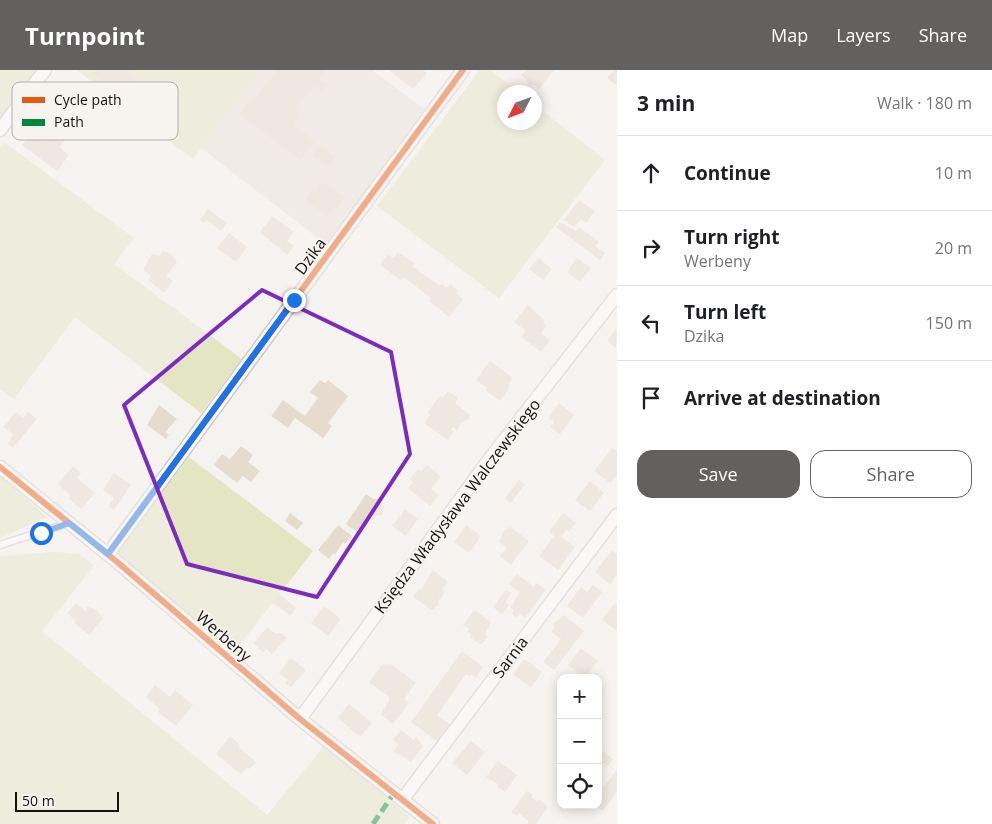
<!DOCTYPE html>
<meta charset="utf-8">
<style>
body{margin:0;font-family:"Open Sans",sans-serif;background:#f2f2f2;color:#202124}
.controls{position:absolute;right:15px;bottom:15px;display:grid;overflow:hidden;border-radius:10px;box-shadow:0 2px 12px #0003}
.controls button{width:45px;height:45px;display:grid;place-items:center;padding:0;border:0;border-bottom:1px solid #e0e0e0;background:#fff;color:#202124;font:25px sans-serif}
.compass{position:absolute;left:497px;top:15px;width:45px;height:45px;border-radius:50%;background:#fff;box-shadow:0 2px 12px #0003;rotate:228deg}
.scale{position:absolute;left:15px;bottom:12px;width:104px;box-sizing:border-box;padding-left:5px;border:2px solid #151312;border-top:0;font-size:14px;line-height:18px;white-space:nowrap;color:#151312;-webkit-text-stroke:4px #f7f3ee;paint-order:stroke}
.stop{position:absolute;width:15px;height:15px;margin:-11px;border:4px solid #1a73e8;border-radius:50%;background:#fff}
.stop.end{background:#1a73e8;border-color:#fff;box-shadow:0 1px 5px #0008}
.list{margin:0;padding:0;list-style:none}
h2{display:flex;justify-content:space-between;align-items:center;height:65px;margin:0;padding:0 20px;font-size:21px}
h2 small{font-size:16px;font-weight:400;color:#757577}
.list li{display:grid;grid-template-columns:32px 1fr auto;gap:15px;align-items:center;box-sizing:border-box;height:75px;padding:0 20px;border-top:1px solid #e0e0e0}
.list b{display:block;font-size:19px;white-space:nowrap}
.list p{margin:0;font-size:16px;white-space:nowrap;color:#757577}
.list em{font-size:16px;font-style:normal;color:#757577}
.actions{display:flex;gap:10px;padding:15px 20px}
.actions a{flex:1;padding:11px 0;border:1px solid #636160;border-radius:15px;text-align:center;font-size:18px;color:#636160}
.actions .main{background:#636160;color:#fff}
.icon{flex:none;width:28px;height:28px;fill:none;stroke:currentColor;stroke-width:2;stroke-linecap:round;stroke-linejoin:round}
.map{position:relative;flex:none;width:617px;height:754px;overflow:hidden}
header{display:flex;align-items:center;gap:30px;box-sizing:border-box;height:70px;padding:0 25px;background:#636160;color:#fff}
header strong{font-size:24px}
nav{display:flex;gap:28px;margin-inline-start:auto;font-size:18px}
main{display:flex}
aside{flex:1;background:#fff}
.map>svg:first-child{display:block}
</style>
<header>
<strong>Turnpoint</strong>
<nav><a>Map</a><a>Layers</a><a>Share</a></nav>
</header>
<main>
<div class="map">
<svg width="617" height="754" viewBox="0 0 617 754">
<rect width="100%" height="100%" fill="#f5f3f0"/>
<polygon fill="#e8e3dc" points="261,0 372,0 427,41 327,175 201,78"/>
<g fill="#e4e5c3">
<polygon points="0,0 37,0 0,49"/>
<polygon points="77,0 261,0 193,89"/>
<polygon points="480,0 490,0 519,22 504,22 504,52 534,52 535,35 605,90 499,228 377,136"/>
<polygon points="4,72 134,168 114,194 242,289 201,343 75,247 14,329 0,319 0,78"/>
<polygon points="189,387 313,481 234,582 116,485"/>
<polygon points="0,406 47,447 0,468"/>
<polygon points="54,482 80,484 94,496 42,561 267,745 324,676 410,747 404,754 0,754 0,486"/>
</g>
<g fill="#e6dcce">
<polygon points="96,0 132,0 129,3 136,8 123,25 93,4"/>
<polygon points="277,0 325,0 319,9 327,15 322,22 314,16 296,39 301,45 293,55 315,71 300,90 239,44 253,26 256,28"/>
<polygon points="389,0 423,0 427,3 413,19"/>
<polygon points="526,0 554,0 539,19 533,14 531,16 527,13 528,11 521,5"/>
<polygon points="614,0 617,0 617,16 607,8"/>
<polygon points="49,56 66,69 59,77 69,85 57,101 22,75 31,64 41,71"/>
<polygon points="320,75 336,87 329,97 312,85"/>
<polygon points="322,112 345,127 337,138 334,137 328,146 305,131 312,120 315,122"/>
<polygon points="579,130 595,141 586,153 581,149 574,157 564,150"/>
<polygon points="208,139 227,153 221,161 207,150 204,153 200,150"/>
<polygon points="272,146 294,162 287,171 294,176 287,185 260,162"/>
<polygon points="560,152 576,161 579,157 599,172 595,176 605,183 600,190 556,157"/>
<polygon points="229,163 247,177 236,192 217,178"/>
<polygon points="163,181 171,184 177,192 166,206 173,211 164,223 148,210 151,206 143,200 152,184 159,186"/>
<polygon points="398,182 414,193 412,196 440,216 442,214 447,218 450,214 458,221 456,224 463,229 449,247 429,231 431,228 409,211 404,207 401,210 380,195 388,184 394,188"/>
<polygon points="538,188 552,199 543,210 529,199"/>
<polygon points="577,188 591,198 580,212 567,202"/>
<polygon points="528,235 545,251 543,253 546,256 541,263 550,270 541,282 521,267 526,261 514,252"/>
<polygon points="615,260 617,262 616,278 607,271"/>
<polygon points="490,291 513,308 509,313 508,320 500,331 485,320 487,318 476,310"/>
<polygon points="320,310 325,313 328,310 348,326 328,353 332,356 323,368 295,348 288,358 271,346 283,330 305,346 318,328 310,322"/>
<polygon points="448,321 458,328 455,333 470,345 468,350 462,352 457,360 453,357 451,360 454,362 448,370 424,353 430,345 427,343 440,326 443,328"/>
<polygon points="559,333 574,345 560,364 550,357 554,352 548,348"/>
<polygon points="159,335 177,349 165,362 169,365 166,369 147,355"/>
<polygon points="16,342 23,348 28,342 37,349 13,378 8,374 13,364 3,357"/>
<polygon points="241,376 253,385 248,392 260,401 251,412 243,406 237,413 214,395 222,384 230,389"/>
<polygon points="612,378 617,381 617,405 610,413 594,401"/>
<polygon points="427,395 441,407 431,419 439,425 430,436 408,418 413,412 410,409 418,399 421,401"/>
<polygon points="73,396 81,403 77,408 95,423 81,439 68,428 70,425 58,414"/>
<polygon points="114,403 131,415 114,440 108,436 114,428 103,420"/>
<polygon points="519,410 525,414 511,433 505,428"/>
<polygon points="590,411 604,423 590,441 575,430"/>
<polygon points="366,424 373,429 380,429 383,437 382,445 376,446 372,451 368,448 359,464 346,454"/>
<polygon points="405,439 418,449 406,466 392,456"/>
<polygon points="290,443 303,453 297,460 285,451"/>
<polygon points="563,443 576,453 569,462 566,460 561,467 575,477 558,500 539,486 554,466 549,462"/>
<polygon points="338,455 352,466 345,474 343,472 335,485 333,483 329,489 318,480"/>
<polygon points="466,455 481,466 469,483 454,472"/>
<polygon points="510,457 529,471 511,495 500,486 507,478 499,472 504,461"/>
<polygon points="612,480 617,484 617,504 610,514 595,502"/>
<polygon points="433,500 448,512 442,520 445,522 438,531 439,535 432,540 413,527 420,518 421,520"/>
<polygon points="517,504 534,517 537,513 546,520 525,548 520,544 517,548 512,544 514,540 510,537 520,523 509,514"/>
<polygon points="593,515 602,522 583,548 567,536 581,517 587,522"/>
<polygon points="506,520 511,523 505,532 509,535 502,544 493,537"/>
<polygon points="279,524 296,538 290,546 273,532"/>
<polygon points="76,533 85,541 88,536 96,540 103,548 89,565 74,553 76,551 67,543"/>
<polygon points="615,533 617,535 617,561 602,550"/>
<polygon points="324,536 341,549 328,566 311,553"/>
<polygon points="474,540 491,552 485,564 488,566 481,575 470,567 471,565 467,562 469,559 463,555"/>
<polygon points="564,545 584,561 554,600 543,592 561,569 551,562 555,557 553,554"/>
<polygon points="267,557 276,564 281,563 287,568 272,584 266,579 263,583 254,573"/>
<polygon points="581,578 598,591 585,607 568,595"/>
<polygon points="462,581 483,597 476,608 471,604 469,606 466,604 437,645 451,655 438,672 411,652"/>
<polygon points="291,588 306,600 291,617 285,613 288,610 279,603"/>
<polygon points="524,589 542,602 531,618 513,604"/>
<polygon points="391,594 416,613 404,629 409,633 393,654 380,644 389,631 389,627 369,612 382,595"/>
<polygon points="155,615 170,627 175,620 193,635 176,656 158,642 160,639 146,627"/>
<polygon points="349,634 372,653 360,667 338,648"/>
<polygon points="401,660 414,670 416,667 423,676 411,692 393,681 399,674 393,670"/>
<polygon points="230,666 240,675 239,677 256,692 250,699 247,697 241,704 216,684"/>
<polygon points="471,671 485,682 467,705 452,693"/>
<polygon points="598,678 613,689 608,696 604,693 598,701"/>
<polygon points="498,691 517,705 505,722 497,716 498,714 486,707"/>
<polygon points="617,699 617,722 603,741 594,735 598,735 598,725"/>
<polygon points="527,721 533,725 531,727 537,732 539,729 548,737 536,754 528,754 528,751 519,743 517,746 511,742"/>
</g>
<g fill="none" stroke-linecap="round" stroke-linejoin="round">
<defs>
<polyline id="service" points="0,475 69,453"/>
<g id="minor">
<polyline points="0,60 45,0"/>
<polyline points="0,397 116,491 300,649 433,754"/>
<polyline points="108,484 463,0"/>
<polyline points="300,649 491,387 617,225"/>
<polyline points="402,730 617,445"/>
</g>
</defs>
<use href="#service" stroke="#cdccca" stroke-width="9"/>
<use href="#minor" stroke="#cdccca" stroke-width="15"/>
<use href="#service" stroke="#fefdfd" stroke-width="6"/>
<use href="#minor" stroke="#fefdfd" stroke-width="12"/>
<polyline stroke="#00873e" stroke-width="5" stroke-dasharray="10 5" stroke-linecap="butt" points="373,754 394,723"/>
<defs>
<g id="cycleway">
<polyline points="0,397 116,491 300,649 433,754"/>
<polyline points="108,484 463,0"/>
</g>
</defs>
<use href="#cycleway" stroke="#f7f3ee" stroke-width="9"/>
<use href="#cycleway" stroke="#e8590c" stroke-width="6"/>
</g>
<g fill="none" stroke-linecap="round" stroke-linejoin="round">
<polyline stroke="#1a73e8" stroke-width="6" points="41,463 69,453 108,484 294,230"/>
</g>
<path d="M0 0H617V754H0ZM262,220l129,62 19,102 -93,143 -130,-33 -63,-159z" fill="#f5f3f0" fill-opacity=".55" fill-rule="evenodd"/>
<path fill="none" stroke="#7b2cbf" stroke-width="4" stroke-linejoin="round" d="M262,220l129,62 19,102 -93,143 -130,-33 -63,-159z"/>
<g text-anchor="middle" stroke-width="4" stroke-linejoin="round" paint-order="stroke">
<g font-size="16" fill="#151312" stroke="#f7f3ee">
<text transform="translate(310 186) rotate(-54)" y="6">Dzika</text>
<text transform="translate(457 436) rotate(-53)" y="6">Księdza Władysława Walczewskiego</text>
<text transform="translate(224 566) rotate(41)" y="6">Werbeny</text>
<text transform="translate(510 587) rotate(-53)" y="6">Sarnia</text>
</g>
</g>
<rect x="12" y="12" width="166" height="58" rx="8" fill="#f7f3ee" stroke="#b3b0ac" stroke-width="1"/>
<rect x="22" y="27" width="23" height="6" fill="#e8590c"/>
<rect x="22" y="49" width="23" height="7" fill="#00873e"/>
<g font-size="14" fill="#151312">
<text x="54" y="35">Cycle path</text>
<text x="54" y="57">Path</text>
</g>
</svg>
<div class="controls">
<button>+</button>
<button>−</button>
<button><svg class="icon" aria-label="locate" viewBox="0 0 24 24"><circle cx="12" cy="12" r="6"/><path d="M12 2v4M12 18v4M2 12h4M18 12h4"/></svg></button>
</div>
<svg class="compass" viewBox="-18 -18 36 36"><path d="M0-13l5 13h-10z" fill="#e53935"/><path d="M0 13l5-13h-10z" fill="#757577"/></svg>
<div class="scale">50 m</div>
<div class="stop" style="left:41px;top:463px"></div>
<div class="stop end" style="left:294px;top:230px"></div>
</div>
<aside>
<h2>3 min<small>Walk · 180 m</small></h2>
<ul class="list">
<li><svg class="icon" aria-label="ahead" viewBox="0 0 24 24"><path d="M12 20V5M6 11l6-6 6 6"/></svg><div><b>Continue</b></div><em>10 m</em></li>
<li><svg class="icon" aria-label="right" viewBox="0 0 24 24"><path d="M7 20v-9h11M14 6l5 5-5 5"/></svg><div><b>Turn right</b><p>Werbeny</p></div><em>20 m</em></li>
<li><svg class="icon" aria-label="left" viewBox="0 0 24 24"><path d="M17 20v-9H6M10 6l-5 5 5 5"/></svg><div><b>Turn left</b><p>Dzika</p></div><em>150 m</em></li>
<li><svg class="icon" aria-label="arrive" viewBox="0 0 24 24"><path d="M6 21V4h12l-3 4 3 4H6"/></svg><div><b>Arrive at destination</b></div></li>
</ul>
<div class="actions"><a class="main">Save</a><a>Share</a></div>
</aside>
</main>
